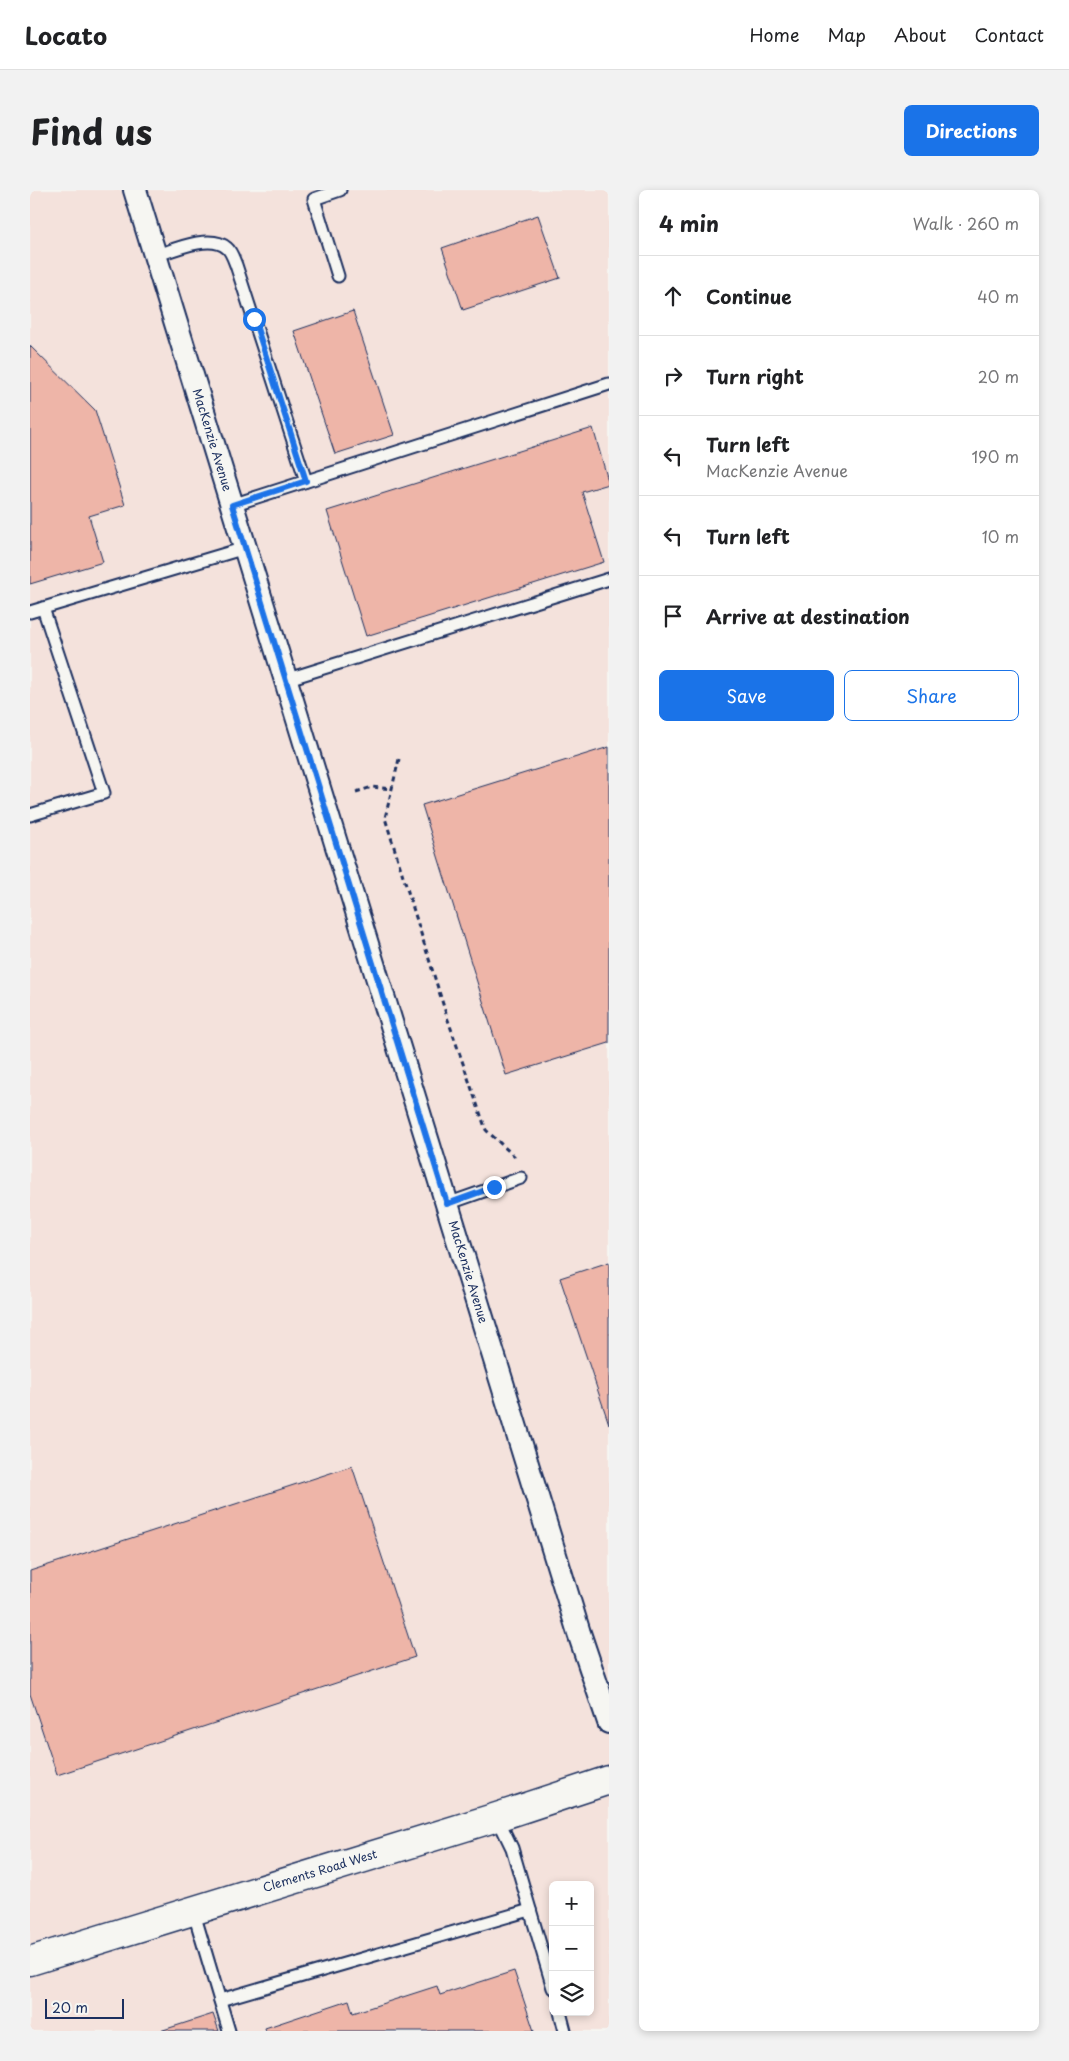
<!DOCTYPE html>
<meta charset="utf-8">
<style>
body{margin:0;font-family:"Playpen Sans",sans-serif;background:#f2f2f2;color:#202124}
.controls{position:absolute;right:15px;bottom:15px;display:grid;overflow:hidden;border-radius:8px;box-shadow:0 2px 8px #0003}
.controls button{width:45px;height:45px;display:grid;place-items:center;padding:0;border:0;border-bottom:1px solid #e0e0e0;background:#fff;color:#202124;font:25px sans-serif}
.scale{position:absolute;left:15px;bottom:12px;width:79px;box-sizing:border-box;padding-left:5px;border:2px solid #1b2f5e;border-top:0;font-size:14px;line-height:18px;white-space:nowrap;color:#1b2f5e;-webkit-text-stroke:4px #f6f6f2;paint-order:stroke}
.stop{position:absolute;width:15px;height:15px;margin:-11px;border:4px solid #1a73e8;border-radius:50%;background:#fff}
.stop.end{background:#1a73e8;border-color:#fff;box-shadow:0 1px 5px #0008}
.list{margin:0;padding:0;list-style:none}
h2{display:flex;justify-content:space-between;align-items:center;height:65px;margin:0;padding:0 20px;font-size:21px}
h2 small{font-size:16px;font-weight:400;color:#757577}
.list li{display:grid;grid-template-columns:32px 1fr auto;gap:15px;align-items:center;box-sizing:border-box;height:80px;padding:0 20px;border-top:1px solid #e0e0e0}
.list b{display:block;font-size:19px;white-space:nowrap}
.list p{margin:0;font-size:16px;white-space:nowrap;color:#757577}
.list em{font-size:16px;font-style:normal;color:#757577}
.actions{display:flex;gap:10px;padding:15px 20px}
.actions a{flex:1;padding:11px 0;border:1px solid #1a73e8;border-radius:8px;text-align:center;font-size:18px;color:#1a73e8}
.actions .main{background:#1a73e8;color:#fff}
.icon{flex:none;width:28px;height:28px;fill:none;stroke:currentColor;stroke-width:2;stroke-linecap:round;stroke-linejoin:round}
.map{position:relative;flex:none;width:579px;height:1841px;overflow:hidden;border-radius:8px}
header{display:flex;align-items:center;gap:30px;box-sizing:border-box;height:70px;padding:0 25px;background:#fff;border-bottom:1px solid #e0e0e0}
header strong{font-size:24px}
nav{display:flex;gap:28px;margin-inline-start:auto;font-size:18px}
.intro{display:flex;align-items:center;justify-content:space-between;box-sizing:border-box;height:120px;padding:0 30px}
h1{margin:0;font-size:35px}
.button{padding:12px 22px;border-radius:8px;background:#1a73e8;color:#fff;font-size:18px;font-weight:700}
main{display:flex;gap:30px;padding:0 30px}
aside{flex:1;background:#fff;border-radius:8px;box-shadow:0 2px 8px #0003}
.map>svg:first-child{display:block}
</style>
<header>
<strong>Locato</strong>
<nav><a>Home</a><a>Map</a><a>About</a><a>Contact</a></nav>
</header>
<div class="intro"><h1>Find us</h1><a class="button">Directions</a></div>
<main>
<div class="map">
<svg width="579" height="1841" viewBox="0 0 579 1841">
<rect width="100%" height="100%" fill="#f6f6f2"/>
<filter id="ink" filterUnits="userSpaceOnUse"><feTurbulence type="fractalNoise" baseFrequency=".02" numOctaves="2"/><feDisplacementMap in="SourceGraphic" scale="10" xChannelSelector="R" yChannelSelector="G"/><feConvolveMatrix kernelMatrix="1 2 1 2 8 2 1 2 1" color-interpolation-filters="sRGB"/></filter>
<g filter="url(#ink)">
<path fill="#f4e2dc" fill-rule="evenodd" d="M0,0h579v1841h-579zM523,1695h37v127h-37z"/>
<g fill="#eeb5a8" stroke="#1b2f5e">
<polygon points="508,25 530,88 433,120 412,58"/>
<polygon points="323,121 364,245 305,264 264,141"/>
<polygon points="0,156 65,220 95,315 59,326 73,372 0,394"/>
<polygon points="563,238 579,294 552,302 574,372 336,446 297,321"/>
<polygon points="579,557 579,853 476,885 392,615"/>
<polygon points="579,1072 579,1234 530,1088"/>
<polygon points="322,1276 385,1467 27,1585 0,1504 0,1381"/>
<polygon points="484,1781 504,1841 236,1841 235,1838 319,1810 323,1823 407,1796 410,1805"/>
<polygon points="183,1824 189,1841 130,1841"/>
</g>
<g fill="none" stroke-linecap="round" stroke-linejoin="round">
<defs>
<g id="service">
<path d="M125,66c18,-6 56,-23 72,-8 4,3 7,12 9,17l70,216"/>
<polyline points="308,86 284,9 310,0"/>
<polyline points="202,315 579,194"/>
<polyline points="0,422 215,358"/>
<polyline points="255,490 579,389"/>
<polyline points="0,625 74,603 13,418"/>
<polyline points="417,1014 491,988"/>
<polyline points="467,1627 482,1658 523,1798"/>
<polyline points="163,1720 199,1841"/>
<polyline points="190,1810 500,1720"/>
<polyline points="530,1822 535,1841"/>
</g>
<polyline id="minor" points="105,0 549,1443 579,1532"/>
<polyline id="tertiary" points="0,1771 467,1627 579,1590"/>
</defs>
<use href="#service" stroke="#1b2f5e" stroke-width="15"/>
<use href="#minor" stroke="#1b2f5e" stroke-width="26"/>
<use href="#tertiary" stroke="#1b2f5e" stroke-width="31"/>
<g stroke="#1b2f5e" stroke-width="3" stroke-dasharray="5 4" stroke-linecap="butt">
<polyline points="369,569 355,628 417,827 456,940 485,967"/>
<polyline points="326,602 342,597 361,599"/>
</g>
<use href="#service" stroke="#f6f6f2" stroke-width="11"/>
<use href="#minor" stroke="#f6f6f2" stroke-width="22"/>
<use href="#tertiary" stroke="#f6f6f2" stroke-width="28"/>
</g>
</g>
<g fill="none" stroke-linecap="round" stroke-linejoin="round" filter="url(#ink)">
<polyline stroke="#1a73e8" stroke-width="6" points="224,129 276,291 202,315 417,1014 464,997"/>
</g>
<g text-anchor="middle" stroke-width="5" stroke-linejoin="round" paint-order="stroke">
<g font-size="12" fill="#1b2f5e" stroke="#f6f6f2">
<text transform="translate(182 250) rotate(73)" y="4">MacKenzie Avenue</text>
<text transform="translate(438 1082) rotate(73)" y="4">MacKenzie Avenue</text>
<text transform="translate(290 1681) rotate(-17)" y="4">Clements Road West</text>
</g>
</g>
</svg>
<div class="controls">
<button>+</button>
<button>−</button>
<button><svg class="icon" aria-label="layers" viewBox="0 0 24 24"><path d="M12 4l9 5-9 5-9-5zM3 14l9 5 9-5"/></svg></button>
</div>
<div class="scale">20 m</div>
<div class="stop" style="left:224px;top:129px"></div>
<div class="stop end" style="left:464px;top:997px"></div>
</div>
<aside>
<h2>4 min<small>Walk · 260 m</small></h2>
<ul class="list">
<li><svg class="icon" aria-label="ahead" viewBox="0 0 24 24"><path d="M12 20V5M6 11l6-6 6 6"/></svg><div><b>Continue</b></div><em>40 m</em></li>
<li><svg class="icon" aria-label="right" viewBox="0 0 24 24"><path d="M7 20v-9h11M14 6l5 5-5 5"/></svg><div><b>Turn right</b></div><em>20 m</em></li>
<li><svg class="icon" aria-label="left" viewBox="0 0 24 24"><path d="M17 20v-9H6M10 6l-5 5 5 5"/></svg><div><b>Turn left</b><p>MacKenzie Avenue</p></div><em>190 m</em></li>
<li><svg class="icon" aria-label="left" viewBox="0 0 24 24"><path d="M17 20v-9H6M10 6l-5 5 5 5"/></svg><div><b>Turn left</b></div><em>10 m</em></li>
<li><svg class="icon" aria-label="arrive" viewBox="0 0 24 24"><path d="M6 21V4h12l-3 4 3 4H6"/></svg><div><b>Arrive at destination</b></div></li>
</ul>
<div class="actions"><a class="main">Save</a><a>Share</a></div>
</aside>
</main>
